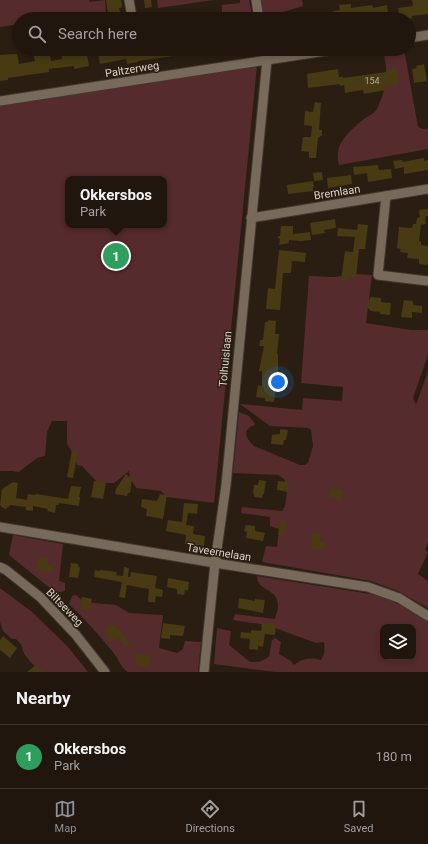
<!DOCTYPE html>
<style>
body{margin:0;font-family:Roboto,sans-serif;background:#2d231c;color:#f1f3f6}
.controls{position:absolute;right:12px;bottom:12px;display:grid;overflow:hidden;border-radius:8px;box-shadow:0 2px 6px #0003}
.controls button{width:36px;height:36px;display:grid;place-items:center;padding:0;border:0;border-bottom:1px solid #3d352e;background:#20160e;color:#f1f3f6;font:20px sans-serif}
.you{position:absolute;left:278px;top:382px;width:14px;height:14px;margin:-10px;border:3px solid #fff;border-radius:50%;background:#1a73e8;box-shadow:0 0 0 6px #1a73e833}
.badge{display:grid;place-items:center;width:26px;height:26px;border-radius:50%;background:#8c9099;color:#fff;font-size:13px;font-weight:700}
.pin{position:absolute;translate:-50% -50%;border:2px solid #fff;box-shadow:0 1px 4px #0006}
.popup{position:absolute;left:65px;top:176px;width:102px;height:52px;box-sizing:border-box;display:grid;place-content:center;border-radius:8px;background:#20160e;filter:drop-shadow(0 1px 3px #0005);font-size:13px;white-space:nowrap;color:#a29f9e}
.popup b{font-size:15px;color:#f1f3f6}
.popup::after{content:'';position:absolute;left:50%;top:100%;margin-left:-8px;border:8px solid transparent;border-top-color:#20160e}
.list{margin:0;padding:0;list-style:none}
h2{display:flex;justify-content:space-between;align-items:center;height:52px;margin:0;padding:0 16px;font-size:17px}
h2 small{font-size:13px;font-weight:400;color:#a29f9e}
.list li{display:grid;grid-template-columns:26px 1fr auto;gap:12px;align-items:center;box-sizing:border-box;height:64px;padding:0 16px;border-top:1px solid #3d352e}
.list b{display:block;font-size:15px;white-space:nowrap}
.list p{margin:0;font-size:13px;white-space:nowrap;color:#a29f9e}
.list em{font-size:13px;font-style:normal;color:#a29f9e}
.icon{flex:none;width:22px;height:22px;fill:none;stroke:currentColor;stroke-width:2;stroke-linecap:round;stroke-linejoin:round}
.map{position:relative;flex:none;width:428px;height:672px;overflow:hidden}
.search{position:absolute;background:#20160e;box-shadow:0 2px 6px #0003;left:12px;right:12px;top:12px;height:44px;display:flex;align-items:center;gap:10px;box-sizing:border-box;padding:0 14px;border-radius:22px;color:#a29f9e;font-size:15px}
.sheet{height:116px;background:#20160e}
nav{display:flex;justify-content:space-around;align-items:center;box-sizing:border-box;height:56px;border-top:1px solid #3d352e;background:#20160e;font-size:11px;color:#a29f9e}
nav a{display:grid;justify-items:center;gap:2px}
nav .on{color:#8c9099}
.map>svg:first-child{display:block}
</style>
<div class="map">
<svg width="428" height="672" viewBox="0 0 428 672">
<rect width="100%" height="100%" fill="#2a1e12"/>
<g fill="#562b2d" fill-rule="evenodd">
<polygon points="0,0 89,0 90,2 105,0 106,12 57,19 19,19 19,24 0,27"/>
<polygon points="157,0 214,0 158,8"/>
<polygon points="240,0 249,0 253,19 230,19 222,13 222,5 240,3"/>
<polygon points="259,0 302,0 303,6 262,18"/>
<path d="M383,49h21l14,78 4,2h6v20l-89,16c-6,-22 11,-34 26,-47 4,-2 10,-5 12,-9 2,-4 3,-8 5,-12 6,-18 5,-29 1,-48z"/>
<path d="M257,65l-43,438 -47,-6 -6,-6 -25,-3 -6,-10 -1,-7 -15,12h-16l-16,-17 -5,-1 -2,-8 -8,-13v-23h-15l-5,11 -2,24 -8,2 -17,13 -1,1 -7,-1h-12v-368zM68,179h96v46h-96z"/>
<path d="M354,274l18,1 -6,48 45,7h17v25l-15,43 3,7 12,-34v171l-3,8 3,2 -10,22 10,7v27l-30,-17 -27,-10 -109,-19 4,-16 11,1 2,-18 -9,-3v-9l-29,-4 1,-6 40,4c5,-5 6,-23 3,-30 -1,-3 -4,-4 -7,-6l-45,-2 6,-61 10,4 6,8c-1,2 -4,2 -6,4 -7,5 0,13 5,18l46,19h5l3,-2 5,-17 -2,-16 -3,-2 -38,-2 -30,-22 62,6 1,-12 39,3 1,-14 -42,-4 8,-107 25,1z"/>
<polygon points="13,535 63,544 59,581 65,583 65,591 56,593 9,555"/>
<path d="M257,576l126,20 17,9 28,16v51h-153l-61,-8 3,-36 14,3 -2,14 21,17h9l10,-5 3,-17 3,-2 6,4 -2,12 12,7 3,4c8,-7 18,-8 27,-5 4,-6 4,-12 3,-18l-8,1 -49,-18 -34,-5 2,-6 40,5c1,-4 3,-9 3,-13 0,-19 -21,-14 -21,-30zM383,627h30v30h-30z"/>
<path d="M0,588l32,24 36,35 20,25h-48c-5,-6 -10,-10 -14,-16 -5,-6 -1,-9 -10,-17h-4l-9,-8 -3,-9z"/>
<path d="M76,595l8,7 32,3 13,8 34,2 -4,33 18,5 6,-4 2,-8 16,1 -3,30h-70c-7,-4 -10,-14 -15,-20 -14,-17 -28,-33 -44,-48l3,-8z"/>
</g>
<g fill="#483a13">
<polygon points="106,0 121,0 122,6 121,8 119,8 120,12 108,14"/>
<polygon points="144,0 151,0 152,7 145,8"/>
<polygon points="412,0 428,0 428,14 412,16 412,18 409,19 400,19 398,8 413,6"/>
<polygon points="351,4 351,8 372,5 373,8 387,5 389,19 377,19 376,14 365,15 365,19 353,19 353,15 341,16 342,19 315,19 314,16 333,13 333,11 340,10 339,5"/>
<polygon points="61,49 71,49 73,52 83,50 83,55 87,54 89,66 74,69 74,66 49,69 49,72 8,78 8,80 0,81 0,55 17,54 19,64 35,61 33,52 40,51 41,56 50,55 51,61 62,59"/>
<polygon points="101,49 179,49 180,55 138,61 138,62 127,64 126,59 100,64 97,50"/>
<polygon points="424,64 427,81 414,83 412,69 417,68 416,66"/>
<polygon points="397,68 399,84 385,86 386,90 364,94 363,90 345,93 344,85 340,86 340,84 308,88 307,74 338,69 339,77 343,77 343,78 386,72 386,70"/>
<polygon points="315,102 321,103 319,130 322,130 322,135 318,138 316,158 309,158 309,152 301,151 303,137 311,137 312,126 304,125 305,111 313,112"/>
<polygon points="424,158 424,161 428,160 428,170 404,174 404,167 395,169 393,161 402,160 403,162"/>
<polygon points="378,165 379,170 391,169 392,178 368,182 367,173 354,175 353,167"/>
<polygon points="322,172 323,180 314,181 313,173"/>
<polygon points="351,175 352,184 328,188 327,178"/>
<polygon points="313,181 314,187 313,187 313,191 288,194 287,185"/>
<polygon points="428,209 428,216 425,217 426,224 419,225 421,225 419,241 421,241 421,245 428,246 428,265 419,264 419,259 407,258 408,253 400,252 401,249 397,248 399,227 412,228 413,224 416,224 417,218 420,217 419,210"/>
<polygon points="335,219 336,228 324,230 325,233 312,235 310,223"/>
<polygon points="358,224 368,225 365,249 359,249 356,278 349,277 348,281 341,280 345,251 353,252 355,237 337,236 338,228 357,230"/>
<polygon points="281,226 293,226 293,234 310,232 311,240 301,241 289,240 289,243 279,245 280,239 278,238 278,236 280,236"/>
<polygon points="279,250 306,253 305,262 292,261 291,273 283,273 280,310 266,309 268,288 275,289"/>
<polygon points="370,297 381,298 381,302 391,303 390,315 380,314 380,312 371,311 366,306 367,302 370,299"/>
<polygon points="404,300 413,301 413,305 422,306 422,313 412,312 412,318 401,317"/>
<polygon points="268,320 276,321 275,334 279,334 277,354 278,354 278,373 274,402 265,401 265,398 256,397 258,385 262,386 262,371 259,371 264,346 259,346 260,340 263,340 265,322 268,322"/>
<polygon points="280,429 288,430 286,440 284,440 283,445 271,444 272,435 280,434"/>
<polygon points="72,450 78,451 73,478 67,477"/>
<polygon points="126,474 132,479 130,493 128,493 127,496 115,494 116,489"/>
<polygon points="259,480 266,481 264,494 263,494 262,498 254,497 254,494 253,493 254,485 258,485"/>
<polygon points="94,481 106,483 103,499 91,497"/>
<polygon points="278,481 289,482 288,492 277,490"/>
<polygon points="13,482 18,483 16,498 27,500 28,494 35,495 36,494 68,499 71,486 81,487 79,497 80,497 79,506 59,503 59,505 56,505 55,513 47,511 48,509 33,506 33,511 26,510 26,507 10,505 6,509 3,508 0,505 2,489"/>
<polygon points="330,488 343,490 341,500 328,497"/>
<polygon points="160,494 167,495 163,519 146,516 147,509 141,507 142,499 157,501"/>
<polygon points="184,503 198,504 197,514 188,513 186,525 194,526 193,534 205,536 204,546 185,544 186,535 166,531 168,520 182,522"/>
<polygon points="280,521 286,521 284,535 278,535"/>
<polygon points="246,525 255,526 255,531 265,533 263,541 246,538 247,532 244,531"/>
<polygon points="312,533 321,534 320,541 325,542 324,550 311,549 312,542 310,542"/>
<polygon points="38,557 49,558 48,565 53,566 52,573 36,570"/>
<polygon points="71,563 78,564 78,566 80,568 78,578 69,577"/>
<polygon points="124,567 129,568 128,577 130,577 131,572 157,576 155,588 163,590 162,597 156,596 155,602 149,602 148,601 149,589 127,585 125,598 119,597 122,582 94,577 95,570 99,571 100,570 117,572 116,575 123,576"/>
<polygon points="168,578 189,582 188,590 185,590 184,595 177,594 177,589 167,587"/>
<polygon points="82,597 92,599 89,611 80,609"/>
<polygon points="239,598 255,601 255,599 265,600 263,613 238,608"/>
<polygon points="163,623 185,626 183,636 170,635 170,639 161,638"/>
<polygon points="262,623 276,625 275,635 265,634 263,647 258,646 258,650 249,649 250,639 240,638 241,632 251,633 251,630 261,631"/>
<polygon points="112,624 114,627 116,626 130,643 125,647 118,637 110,643 106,637 109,635 105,630"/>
<polygon points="3,636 17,648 10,658 0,650 0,640"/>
<polygon points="136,654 150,655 149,667 139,666 139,664 135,663"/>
<polygon points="37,664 44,672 27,672"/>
</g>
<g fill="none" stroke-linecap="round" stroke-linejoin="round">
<defs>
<g id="minor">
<polyline points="129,0 131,11"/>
<polyline points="256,0 259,19"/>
<polyline points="409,38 428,35"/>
<polyline points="0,101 339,49"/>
<polyline points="386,196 378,275 428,281"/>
<polyline points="251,218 428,189"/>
<polyline points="0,527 215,563 368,587 399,598 428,616"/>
<polyline points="0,567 6,570 40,597 76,635 105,672"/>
<polyline points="204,672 215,563 226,485 267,60 265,49"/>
</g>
</defs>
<use href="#minor" stroke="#423831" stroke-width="11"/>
<use href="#minor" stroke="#786a5b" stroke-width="9"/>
</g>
<g text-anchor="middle" stroke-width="3" stroke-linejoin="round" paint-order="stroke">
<g font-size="9" fill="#b5ab9c">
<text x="372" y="84">154</text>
</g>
<g font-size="11" fill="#d9d1c9" stroke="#2a1e12">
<text transform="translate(132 69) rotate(-9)" y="4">Paltzerweg</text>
<text transform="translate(337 192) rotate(-9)" y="4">Bremlaan</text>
<text transform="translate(225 359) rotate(-85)" y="4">Tolhuislaan</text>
<text transform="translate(219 552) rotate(9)" y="4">Taveernelaan</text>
<text transform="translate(65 607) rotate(46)" y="4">Biltseweg</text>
</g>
</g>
</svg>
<div class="controls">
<button><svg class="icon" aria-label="layers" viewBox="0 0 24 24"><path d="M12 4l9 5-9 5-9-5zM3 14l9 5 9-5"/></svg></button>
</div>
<div class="you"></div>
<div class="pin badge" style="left:116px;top:256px;background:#2e9e5b">1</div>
<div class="popup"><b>Okkersbos</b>Park</div>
<div class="search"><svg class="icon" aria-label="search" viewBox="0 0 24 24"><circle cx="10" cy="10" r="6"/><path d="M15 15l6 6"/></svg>Search here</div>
</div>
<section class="sheet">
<h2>Nearby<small></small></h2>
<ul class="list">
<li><span class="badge" style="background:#2e9e5b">1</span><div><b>Okkersbos</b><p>Park</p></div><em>180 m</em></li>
</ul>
</section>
<nav>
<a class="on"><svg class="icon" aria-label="map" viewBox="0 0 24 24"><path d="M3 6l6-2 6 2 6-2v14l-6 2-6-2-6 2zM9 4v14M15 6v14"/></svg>Map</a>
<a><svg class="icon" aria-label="directions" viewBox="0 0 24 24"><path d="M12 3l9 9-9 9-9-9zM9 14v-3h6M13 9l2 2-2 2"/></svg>Directions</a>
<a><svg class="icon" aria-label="saved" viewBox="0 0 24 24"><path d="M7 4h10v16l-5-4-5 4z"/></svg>Saved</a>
</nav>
